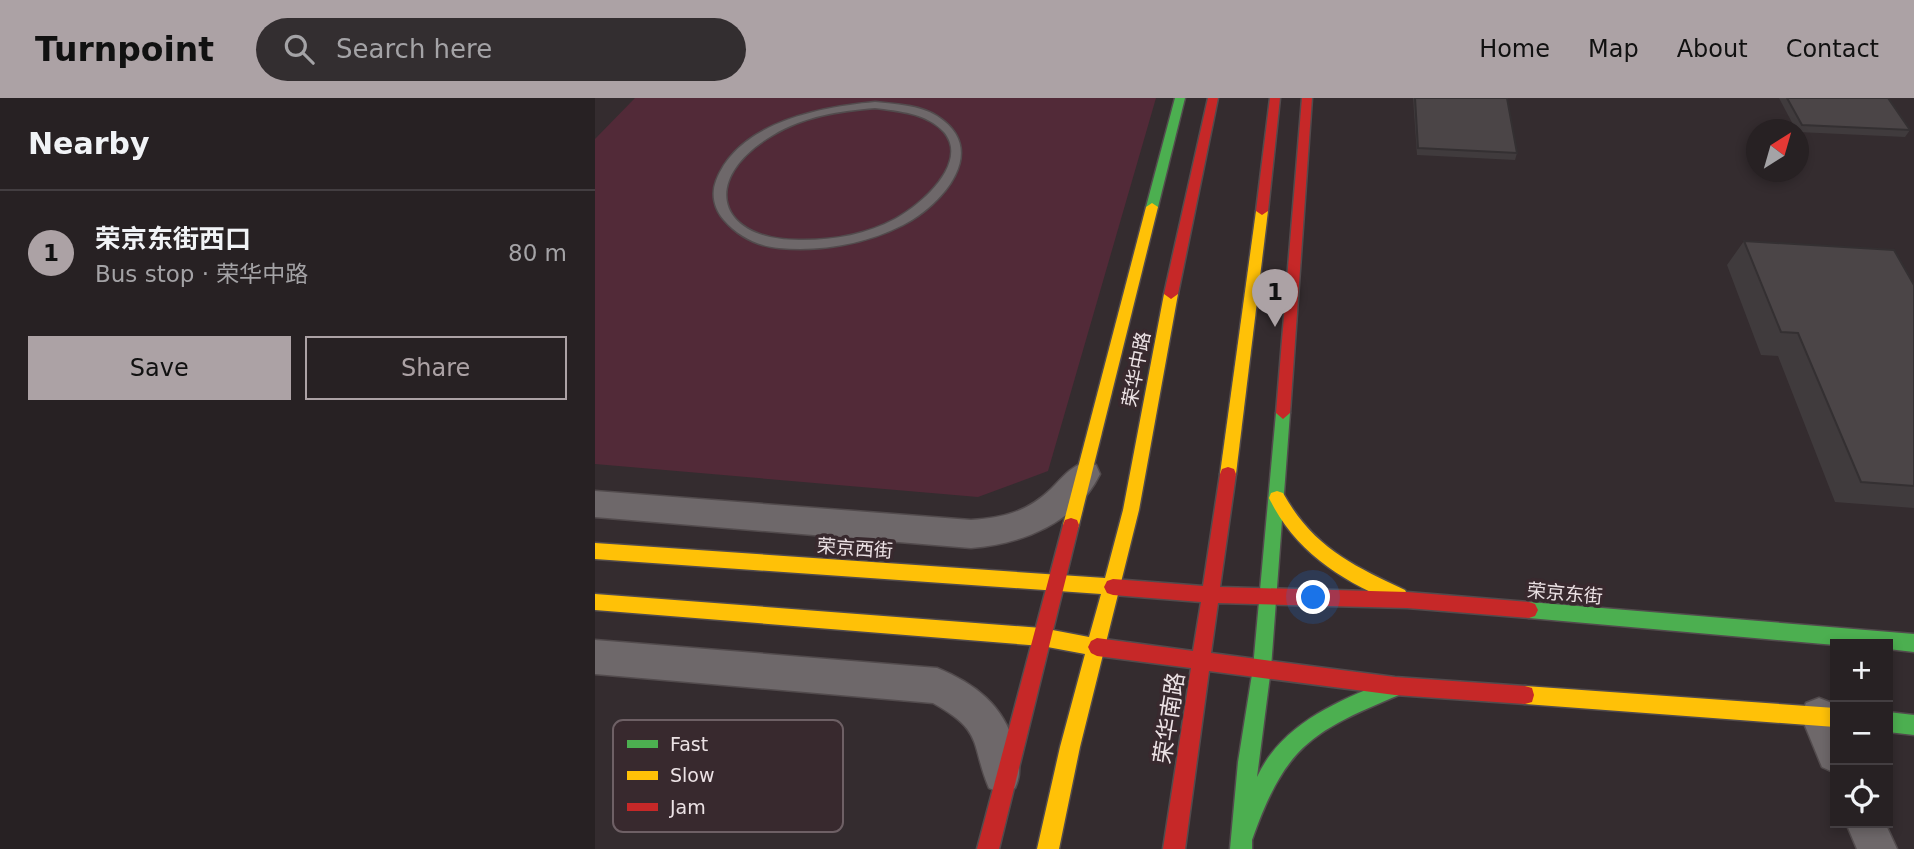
<!DOCTYPE html>
<meta charset="utf-8">
<style>
body{margin:0;font-family:"DejaVu Sans","Noto Sans SC",sans-serif;background:#332e30;color:#f1f3f6}
.controls{position:absolute;right:21px;bottom:21px;display:grid;overflow:hidden;border-radius:0px;box-shadow:0 4px 10px #0003}
.controls button{width:63px;height:63px;display:grid;place-items:center;padding:0;border:0;border-bottom:2px solid #433e41;background:#272123;color:#f1f3f6;font:35px sans-serif}
.compass{position:absolute;left:1151px;top:21px;width:63px;height:63px;border-radius:50%;background:#272123;box-shadow:0 4px 10px #0003;rotate:37deg}
.you{position:absolute;left:719px;top:500px;width:24px;height:24px;margin:-18px;border:5px solid #fff;border-radius:50%;background:#1a73e8;box-shadow:0 0 0 10px #1a73e833}
.badge{display:grid;place-items:center;width:46px;height:46px;border-radius:50%;background:#aca2a5;color:#111;font-size:23px;font-weight:700}
.pin{position:absolute;translate:-50% -58px;filter:drop-shadow(0 2px 4px #0008)}
.pin::after{content:'';position:absolute;top:37px;width:24px;height:21px;background:inherit;clip-path:polygon(0 0,100% 0,50% 100%)}
.list{margin:0;padding:0;list-style:none}
h2{display:flex;justify-content:space-between;align-items:center;height:91px;margin:0;padding:0 28px;font-size:30px}
h2 small{font-size:23px;font-weight:400;color:#a4a3a6}
.list li{display:grid;grid-template-columns:46px 1fr auto;gap:21px;align-items:center;box-sizing:border-box;height:126px;padding:0 28px;border-top:2px solid #433e41}
.list b{display:block;font-size:26px;white-space:nowrap}
.list p{margin:0;font-size:23px;white-space:nowrap;color:#a4a3a6}
.list em{font-size:23px;font-style:normal;color:#a4a3a6}
.actions{display:flex;gap:14px;padding:21px 28px}
.actions a{flex:1;padding:16px 0;border:2px solid #aca2a5;border-radius:0px;text-align:center;font-size:24px;color:#aca2a5}
.actions .main{background:#aca2a5;color:#111}
.icon{flex:none;width:38px;height:38px;fill:none;stroke:currentColor;stroke-width:2;stroke-linecap:round;stroke-linejoin:round}
.map{position:relative;flex:none;width:1319px;height:751px;overflow:hidden}
header{display:flex;align-items:center;gap:42px;box-sizing:border-box;height:98px;padding:0 35px;background:#aca2a5;color:#111}
header strong{font-size:33px}
nav{display:flex;gap:38px;margin-inline-start:auto;font-size:24px}
.search{width:490px;height:63px;background:#332e30;display:flex;align-items:center;gap:18px;box-sizing:border-box;padding:0 24px;border-radius:38px;color:#a4a3a6;font-size:26px}
main{display:flex}
aside{flex:1;background:#272123}
.map>svg:first-child{display:block}
</style>
<header>
<strong>Turnpoint</strong>
<div class="search"><svg class="icon" aria-label="search" viewBox="0 0 24 24"><circle cx="10" cy="10" r="6"/><path d="M15 15l6 6"/></svg>Search here</div>
<nav><a>Home</a><a>Map</a><a>About</a><a>Contact</a></nav>
</header>
<main>
<aside>
<h2>Nearby<small></small></h2>
<ul class="list">
<li><span class="badge">1</span><div><b>荣京东街西口</b><p>Bus stop · 荣华中路</p></div><em>80 m</em></li>
</ul>
<div class="actions"><a class="main">Save</a><a>Share</a></div>
</aside>
<div class="map">
<svg width="1319" height="751" viewBox="0 0 1319 751">
<rect width="100%" height="100%" fill="#342c2f"/>
<polygon fill="#522a38" points="40,0 561,0 453,373 383,399 0,366 0,41"/>
<g fill="none" stroke-linecap="round" stroke-linejoin="round">
<defs>
<path id="lane" d="M280,4c20,2 44,3 62,14 54,34 5,89 -34,109 -37,19 -83,27 -124,23 -22,-2 -41,-12 -55,-28 -10,-11 -13,-26 -8,-39 22,-59 105,-74 159,-79zM280,10c23,3 52,5 69,24 26,31 -24,74 -49,87 -28,15 -60,21 -92,21 -86,2 -105,-61 -30,-105 31,-19 67,-24 102,-27z"/>
<g id="street">
<path d="M490,364l11,3 4,9c-24,49 -78,70 -129,74l-376,-31v-26l376,29c32,-2 56,-8 80,-31 11,-11 19,-22 34,-27z"/>
<path d="M0,542l342,28c39,16 66,37 78,78 4,16 7,27 0,42l-13,6 -13,-6c-19,-45 -4,-56 -56,-85l-338,-29z"/>
<polygon points="1224,600 1237,605 1240,613 1240,675 1227,669 1206,618 1211,605"/>
<polygon points="1251,725 1290,725 1302,751 1262,751"/>
</g>
<g id="fast">
<polygon points="580,0 590,0 563,109 557,113 551,109"/>
<path d="M688,309l7,6 -19,255 -14,109c26,-55 82,-76 135,-98l7,2 2,7 -2,7c-89,37 -114,52 -147,145v9h-22l8,-87 15,-94 23,-255z"/>
<polygon points="934,504 1319,536 1319,554 1293,551 1293,546 1240,547 934,520 928,518 925,512 928,506"/>
<polygon points="1293,614 1319,617 1319,637 1293,634"/>
</g>
<g id="slow">
<polygon points="557,105 563,109 484,427 482,432 476,434 470,432 468,427 551,109"/>
<polygon points="667,109 673,113 641,376 639,381 627,381 625,376 661,113"/>
<polygon points="576,191 583,196 544,412 485,649 464,751 442,751 465,649 490,556 447,548 0,512 0,496 447,530 494,539 506,496 0,461 0,445 510,480 528,412 569,196"/>
<path d="M682,393l6,2c30,54 69,72 122,97l3,6 -3,6 -6,2c-55,-21 -104,-52 -130,-106l2,-5z"/>
<polygon points="930,588 1240,610 1240,629 930,606 923,604 921,597 923,590"/>
</g>
<g id="jam">
<polygon points="613,0 623,0 583,196 576,201 569,196"/>
<polygon points="675,0 685,0 673,113 667,117 661,113"/>
<polygon points="707,0 717,0 695,315 688,321 681,315"/>
<polygon points="633,369 639,371 641,376 625,489 812,494 934,504 940,506 943,512 940,518 934,520 812,510 623,505 616,555 800,579 930,588 937,590 939,597 937,604 930,606 800,597 614,573 590,751 568,751 596,570 502,558 496,555 493,549 496,543 502,540 598,553 606,504 518,497 512,495 509,489 512,483 518,481 608,488 625,376 627,371"/>
<polygon points="476,420 482,422 484,427 404,751 382,751 468,427 470,422"/>
</g>
</defs>
<use href="#lane" stroke="#524b4d" stroke-width="3"/>
<use href="#street" stroke="#524b4d" stroke-width="3"/>
<use href="#fast" stroke="#524b4d" stroke-width="3"/>
<use href="#slow" stroke="#524b4d" stroke-width="3"/>
<use href="#jam" stroke="#524b4d" stroke-width="3"/>
<use href="#lane" fill="#6e686a" fill-rule="evenodd"/>
<use href="#street" fill="#6e686a" fill-rule="evenodd"/>
<use href="#fast" fill="#4caf50" fill-rule="evenodd"/>
<use href="#slow" fill="#ffc107" fill-rule="evenodd"/>
<use href="#jam" fill="#c62828" fill-rule="evenodd"/>
</g>
<g fill="#403b3d">
<polygon points="818,0 912,0 922,55 920,62 822,57"/>
<polygon points="1184,0 1293,0 1315,32 1310,39 1203,34 1203,32 1201,32"/>
<polygon points="1149,143 1319,187 1319,410 1240,404 1183,258 1166,257 1132,167"/>
</g>
<g fill="#4b4547" stroke="#343032" stroke-width="2">
<polygon points="820,0 912,0 922,55 823,50"/>
<polygon points="1192,0 1293,0 1315,32 1207,27"/>
<polygon points="1149,143 1299,152 1319,187 1319,388 1266,384 1203,235 1186,234"/>
</g>
<g text-anchor="middle" stroke-width="7" stroke-linejoin="round" paint-order="stroke">
<g font-size="19" fill="#ece2e5" stroke="#38292e">
<text transform="translate(541 271) rotate(-79)" y="7">荣华中路</text>
<text transform="translate(260 450) rotate(4)" y="7">荣京西街</text>
<text transform="translate(970 495) rotate(5)" y="7">荣京东街</text>
</g>
<g font-size="23" fill="#ece2e5" stroke="#38292e">
<text transform="translate(574 620) rotate(-81)" y="8">荣华南路</text>
</g>
</g>
<rect x="18" y="622" width="230" height="112" rx="10" fill="#38292e" stroke="#6e6065" stroke-width="2"/>
<rect x="32" y="642" width="31" height="8" fill="#4caf50"/>
<rect x="32" y="673" width="31" height="9" fill="#ffc107"/>
<rect x="32" y="705" width="31" height="8" fill="#c62828"/>
<g font-size="19" fill="#ece2e5">
<text x="75" y="653">Fast</text>
<text x="75" y="684">Slow</text>
<text x="75" y="716">Jam</text>
</g>
</svg>
<div class="controls">
<button>+</button>
<button>−</button>
<button><svg class="icon" aria-label="locate" viewBox="0 0 24 24"><circle cx="12" cy="12" r="6"/><path d="M12 2v4M12 18v4M2 12h4M18 12h4"/></svg></button>
</div>
<svg class="compass" viewBox="-18 -18 36 36"><path d="M0-13l5 13h-10z" fill="#e53935"/><path d="M0 13l5-13h-10z" fill="#a4a3a6"/></svg>
<div class="you"></div>
<div class="pin badge" style="left:680px;top:229px">1</div>
</div>
</main>
